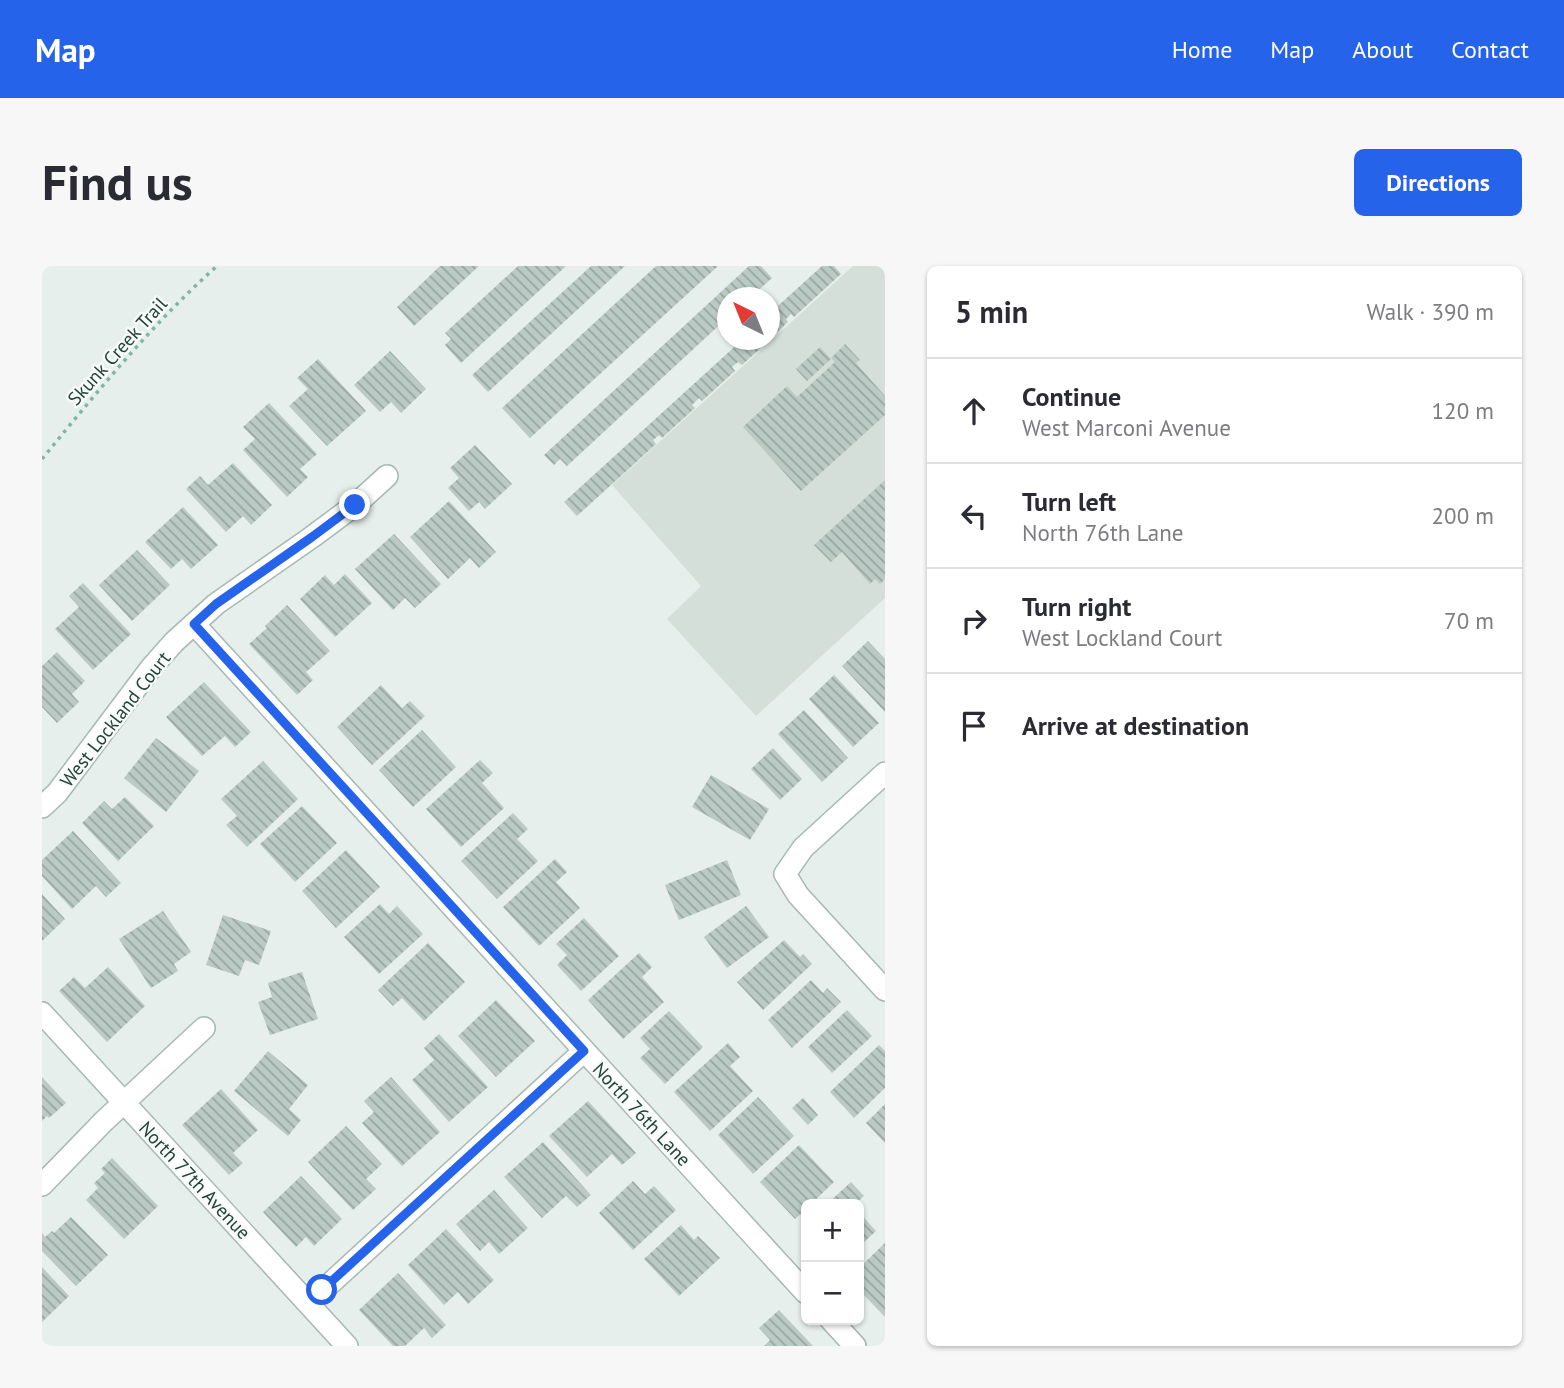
<!DOCTYPE html>
<meta charset="utf-8">
<style>
body{margin:0;font-family:"PT Sans",sans-serif;background:#f7f7f7;color:#2b2b33}
.controls{position:absolute;right:21px;bottom:21px;display:grid;overflow:hidden;border-radius:10px;box-shadow:0 2px 5px #0004}
.controls button{width:63px;height:63px;display:grid;place-items:center;padding:0;border:0;border-bottom:2px solid #e1e1e2;background:#fff;color:#2b2b33;font:35px sans-serif}
.compass{position:absolute;left:675px;top:21px;width:63px;height:63px;border-radius:50%;background:#fff;box-shadow:0 2px 5px #0004;rotate:317deg}
.stop{position:absolute;width:21px;height:21px;margin:-16px;border:5px solid #2563eb;border-radius:50%;background:#fff}
.stop.end{background:#2563eb;border-color:#fff;box-shadow:0 2px 7px #0008}
.list{margin:0;padding:0;list-style:none}
h2{display:flex;justify-content:space-between;align-items:center;height:91px;margin:0;padding:0 28px;font-size:30px}
h2 small{font-size:23px;font-weight:400;color:#7c7c81}
.list li{display:grid;grid-template-columns:46px 1fr auto;gap:21px;align-items:center;box-sizing:border-box;height:105px;padding:0 28px;border-top:2px solid #e1e1e2}
.list b{display:block;font-size:26px;white-space:nowrap}
.list p{margin:0;font-size:23px;white-space:nowrap;color:#7c7c81}
.list em{font-size:23px;font-style:normal;color:#7c7c81}
.icon{flex:none;width:38px;height:38px;fill:none;stroke:currentColor;stroke-width:2;stroke-linecap:round;stroke-linejoin:round}
.map{position:relative;flex:none;width:843px;height:1080px;overflow:hidden;border-radius:10px}
header{display:flex;align-items:center;gap:42px;box-sizing:border-box;height:98px;padding:0 35px;background:#2563eb;color:#fff}
header strong{font-size:33px}
nav{display:flex;gap:38px;margin-inline-start:auto;font-size:24px}
.intro{display:flex;align-items:center;justify-content:space-between;box-sizing:border-box;height:168px;padding:0 42px}
h1{margin:0;font-size:49px}
.button{padding:18px 32px;border-radius:10px;background:#2563eb;color:#fff;font-size:24px;font-weight:700}
main{display:flex;gap:42px;padding:0 42px}
aside{flex:1;background:#fff;border-radius:10px;box-shadow:0 2px 5px #0004}
.map>svg:first-child{display:block}
</style>
<header>
<strong>Map</strong>
<nav><a>Home</a><a>Map</a><a>About</a><a>Contact</a></nav>
</header>
<div class="intro"><h1>Find us</h1><a class="button">Directions</a></div>
<main>
<div class="map">
<svg width="843" height="1080" viewBox="0 0 843 1080">
<defs>
<pattern id="building-back-hatch" width="6" height="6" patternUnits="userSpaceOnUse" patternTransform="scale(1.75)"><rect width="6" height="6" fill="#bbcac4"/><path d="M-1 5l2 2M0 0l6 6M5-1l2 2" fill="none" stroke="#98a6a0"/></pattern>
</defs>
<rect width="100%" height="100%" fill="#e6efeb"/>
<polygon fill="#d4dfda" points="811,0 843,0 843,332 714,450 625,353 659,320 570,219"/>
<g fill="url(#building-back-hatch)">
<polygon points="398,0 437,0 372,60 355,41"/>
<polygon points="476,0 524,0 419,97 403,79 409,73 403,67"/>
<polygon points="549,0 583,0 446,126 430,109"/>
<polygon points="614,0 676,0 488,172 460,142"/>
<polygon points="707,0 719,0 730,12 708,32 685,32 685,52 525,200 518,193 512,199 502,189"/>
<polygon points="780,0 792,0 799,8 752,51 749,48 744,53 746,56 727,74 727,48"/>
<polygon points="700,74 721,74 717,77 720,81 700,99 696,96 690,101 693,105 660,135 657,132 650,139 653,142 620,172 617,169 611,174 614,178 535,250 522,236"/>
<polygon points="803,78 818,94 814,97 843,130 843,149 759,225 701,161 745,120 755,131 793,96 789,92"/>
<polygon points="778,81 789,93 765,115 754,103"/>
<polygon points="348,85 384,123 359,147 349,136 338,146 312,119"/>
<polygon points="276,93 324,145 285,180 247,140 266,123 255,112"/>
<polygon points="227,137 275,188 258,203 266,211 245,231 201,184 213,173 201,161"/>
<polygon points="433,179 470,218 443,243 437,236 427,245 406,222 417,212 408,202"/>
<polygon points="191,197 230,239 209,259 201,250 184,266 144,223 158,210 166,219"/>
<polygon points="843,214 843,313 838,318 833,313 828,318 800,286 789,296 772,279"/>
<polygon points="407,235 454,286 437,302 428,292 406,313 368,271"/>
<polygon points="141,241 176,279 149,303 140,293 129,303 103,276"/>
<polygon points="352,268 399,318 373,342 363,332 351,344 313,303"/>
<polygon points="95,284 128,319 90,355 57,319"/>
<polygon points="303,308 330,337 293,371 258,333 283,309 292,319"/>
<polygon points="41,317 89,368 51,404 13,363 37,341 27,330"/>
<polygon points="245,339 288,385 264,406 271,414 255,429 207,378 225,362 223,360"/>
<polygon points="826,375 843,393 843,446 800,400"/>
<polygon points="15,386 43,415 30,428 37,436 15,457 0,441 0,400"/>
<polygon points="792,409 837,457 811,481 767,433"/>
<polygon points="162,416 209,466 193,481 183,470 160,490 124,451"/>
<polygon points="339,419 360,442 368,435 383,450 330,499 295,461"/>
<polygon points="762,444 806,492 780,516 736,468"/>
<polygon points="380,464 414,501 371,541 337,504"/>
<polygon points="114,472 157,505 124,546 82,512"/>
<polygon points="731,482 760,513 738,534 709,503"/>
<polygon points="438,494 451,507 440,517 462,542 419,581 384,543"/>
<polygon points="221,495 256,533 205,581 184,559 195,550 179,533"/>
<polygon points="669,509 727,543 708,574 650,541"/>
<polygon points="83,531 112,560 76,595 40,557 62,535 70,543"/>
<polygon points="260,540 295,577 253,616 218,578"/>
<polygon points="471,547 486,563 475,573 496,595 455,633 419,595"/>
<polygon points="31,565 79,617 64,631 54,620 30,643 0,610 0,594"/>
<polygon points="304,584 338,621 294,662 260,625"/>
<polygon points="513,593 525,606 514,616 538,642 497,680 461,641"/>
<polygon points="685,594 699,629 637,654 623,619"/>
<polygon points="0,628 23,653 0,675"/>
<polygon points="338,638 347,648 355,640 381,668 337,708 302,671"/>
<polygon points="704,640 727,671 685,702 662,671"/>
<polygon points="121,645 149,686 132,698 136,705 109,722 77,673"/>
<polygon points="181,649 229,665 217,699 203,694 197,710 164,699"/>
<polygon points="542,652 577,690 539,725 515,699 525,689 514,678"/>
<polygon points="742,674 758,691 761,688 770,698 721,744 695,716"/>
<polygon points="386,677 423,716 382,755 360,732 351,740 336,724"/>
<polygon points="597,687 610,701 600,711 622,736 581,773 546,734"/>
<polygon points="66,701 103,740 65,776 17,725 32,711 43,722"/>
<polygon points="260,706 276,753 228,769 216,736 230,731 226,717"/>
<polygon points="769,714 781,727 785,722 799,736 750,782 726,754"/>
<polygon points="454,734 493,775 454,811 416,770"/>
<polygon points="805,744 830,770 790,807 766,781"/>
<polygon points="627,745 661,781 623,818 598,792 608,783 598,772"/>
<polygon points="397,768 446,821 407,856 370,814 392,794 382,782"/>
<polygon points="686,777 698,791 688,800 711,825 668,865 632,826"/>
<polygon points="837,779 843,785 843,822 812,852 788,826"/>
<polygon points="226,785 266,819 247,843 259,854 246,870 192,825"/>
<polygon points="0,811 24,837 7,852 5,850 0,855"/>
<polygon points="349,811 398,866 360,900 320,857 332,846 322,835"/>
<polygon points="179,823 216,864 191,887 201,897 187,909 140,859"/>
<polygon points="716,831 752,870 711,908 676,869"/>
<polygon points="761,832 776,849 766,859 750,842"/>
<polygon points="546,835 594,887 580,899 570,888 545,911 507,870"/>
<polygon points="843,838 843,877 824,857"/>
<polygon points="304,860 340,898 324,913 334,923 311,944 266,896"/>
<polygon points="501,876 549,929 535,941 524,930 500,952 462,911"/>
<polygon points="757,879 792,916 769,938 764,938 764,943 753,953 718,916"/>
<polygon points="70,892 116,940 82,973 44,934 56,922 52,917 63,907 59,903"/>
<polygon points="259,910 300,953 272,980 264,971 254,981 221,946"/>
<polygon points="591,915 603,928 612,920 634,944 591,984 557,947"/>
<polygon points="809,916 822,930 813,938 785,938"/>
<polygon points="452,924 486,962 457,988 447,976 438,985 414,958"/>
<polygon points="817,946 834,965 817,981"/>
<polygon points="29,951 66,989 34,1020 0,985 0,967 3,971 10,965 12,967"/>
<polygon points="639,959 652,974 656,970 678,992 637,1030 602,993"/>
<polygon points="404,963 452,1014 426,1038 416,1026 402,1039 366,999"/>
<polygon points="843,977 843,1051 817,1024 817,1002"/>
<polygon points="0,1001 27,1030 0,1056"/>
<polygon points="356,1007 404,1059 390,1072 382,1062 363,1080 351,1080 317,1044"/>
<polygon points="737,1044 771,1080 722,1080 728,1074 717,1062"/>
</g>
<g fill="none" stroke-linecap="round" stroke-linejoin="round">
<defs>
<g id="street">
<polyline points="152,358 764,1027"/>
<polyline points="843,507 761,582 743,608 756,629 843,724"/>
<polyline points="0,541 15,527 109,402 132,376 174,338 270,271 313,239 345,210"/>
<polyline points="0,747 305,1080"/>
<polyline points="0,919 61,856 162,762"/>
<polyline points="267,1037 542,785"/>
<polyline points="789,1054 813,1080"/>
</g>
</defs>
<use href="#street" stroke="#a8b8b2" stroke-width="24"/>
<path stroke="#86b3a5" stroke-width="3.5" stroke-dasharray="3.5 5" stroke-linecap="butt" d="M0,193c55,-67 110,-135 175,-193"/>
<use href="#street" stroke="#fff" stroke-width="21"/>
</g>
<g fill="none" stroke-linecap="round" stroke-linejoin="round">
<polyline stroke="#2563eb" stroke-width="9" points="280,1024 542,785 152,358 174,338 270,271 313,239"/>
</g>
<g text-anchor="middle" stroke-width="5" stroke-linejoin="round" paint-order="stroke">
<g font-size="19" fill="#24423a" stroke="#f7fbf9">
<text transform="translate(75 85) rotate(-48)" y="7">Skunk Creek Trail</text>
<text transform="translate(73 453) rotate(-52)" y="7">West Lockland Court</text>
<text transform="translate(600 848) rotate(47)" y="7">North 76th Lane</text>
<text transform="translate(153 914) rotate(47)" y="7">North 77th Avenue</text>
</g>
</g>
</svg>
<div class="controls">
<button>+</button>
<button>−</button>
</div>
<svg class="compass" viewBox="-18 -18 36 36"><path d="M0-13l5 13h-10z" fill="#e53935"/><path d="M0 13l5-13h-10z" fill="#7c7c81"/></svg>
<div class="stop" style="left:280px;top:1024px"></div>
<div class="stop end" style="left:313px;top:239px"></div>
</div>
<aside>
<h2>5 min<small>Walk · 390 m</small></h2>
<ul class="list">
<li><svg class="icon" aria-label="ahead" viewBox="0 0 24 24"><path d="M12 20V5M6 11l6-6 6 6"/></svg><div><b>Continue</b><p>West Marconi Avenue</p></div><em>120 m</em></li>
<li><svg class="icon" aria-label="left" viewBox="0 0 24 24"><path d="M17 20v-9H6M10 6l-5 5 5 5"/></svg><div><b>Turn left</b><p>North 76th Lane</p></div><em>200 m</em></li>
<li><svg class="icon" aria-label="right" viewBox="0 0 24 24"><path d="M7 20v-9h11M14 6l5 5-5 5"/></svg><div><b>Turn right</b><p>West Lockland Court</p></div><em>70 m</em></li>
<li><svg class="icon" aria-label="arrive" viewBox="0 0 24 24"><path d="M6 21V4h12l-3 4 3 4H6"/></svg><div><b>Arrive at destination</b></div></li>
</ul>
</aside>
</main>
